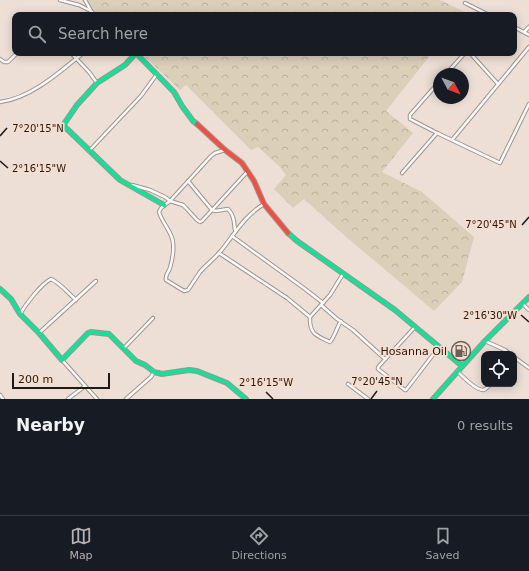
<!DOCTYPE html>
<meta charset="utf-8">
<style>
body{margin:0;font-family:"DejaVu Sans",sans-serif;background:#20242c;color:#f1f3f6}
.controls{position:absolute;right:12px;bottom:12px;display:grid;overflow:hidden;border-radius:8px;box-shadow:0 2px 10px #0003}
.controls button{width:36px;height:36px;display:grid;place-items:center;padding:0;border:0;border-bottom:1px solid #363941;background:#171b24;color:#f1f3f6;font:20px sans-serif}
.compass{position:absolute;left:433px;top:68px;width:36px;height:36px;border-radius:50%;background:#171b24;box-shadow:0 2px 10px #0003;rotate:131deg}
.scale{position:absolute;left:12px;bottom:10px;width:98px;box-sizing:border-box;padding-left:4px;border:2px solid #221914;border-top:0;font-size:11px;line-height:14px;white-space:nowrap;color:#221914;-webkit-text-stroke:3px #f6ddcd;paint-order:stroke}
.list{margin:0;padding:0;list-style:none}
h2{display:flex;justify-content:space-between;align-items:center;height:52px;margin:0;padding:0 16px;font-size:17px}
h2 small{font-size:13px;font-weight:400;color:#9ea1a6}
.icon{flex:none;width:22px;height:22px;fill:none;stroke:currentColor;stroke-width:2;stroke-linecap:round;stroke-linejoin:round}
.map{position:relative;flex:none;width:529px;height:399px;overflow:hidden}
.search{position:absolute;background:#171b24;box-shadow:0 2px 10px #0003;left:12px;right:12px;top:12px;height:44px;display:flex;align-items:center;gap:10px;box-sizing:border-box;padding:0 14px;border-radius:8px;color:#9ea1a6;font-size:15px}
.sheet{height:116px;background:#171b24}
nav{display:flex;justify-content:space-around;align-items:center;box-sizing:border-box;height:56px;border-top:1px solid #363941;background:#171b24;font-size:11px;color:#9ea1a6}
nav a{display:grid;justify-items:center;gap:2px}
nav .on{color:#b4b0af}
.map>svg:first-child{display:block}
</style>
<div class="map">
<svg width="529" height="399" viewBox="0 0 529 399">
<defs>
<pattern id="forest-crowns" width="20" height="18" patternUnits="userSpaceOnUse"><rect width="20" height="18" fill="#dbcfba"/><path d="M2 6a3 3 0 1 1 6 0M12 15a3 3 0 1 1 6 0" fill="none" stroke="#bcb19f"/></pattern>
</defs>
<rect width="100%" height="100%" fill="#eddfd6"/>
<g fill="url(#forest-crowns)">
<polygon points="81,0 440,0 465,12 462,15 100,15"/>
<polygon points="141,53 432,53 386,111 413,133 382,172 422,192 474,237 462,282 434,311 344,235 304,199 293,208 274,189 286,175 279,166 258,147 251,150 186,85 180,90"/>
</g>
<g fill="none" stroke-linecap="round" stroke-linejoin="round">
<defs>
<g id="street">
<polyline points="60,0 79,5 91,11"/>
<polyline points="85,0 91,11 95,15"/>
<polyline points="465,3 489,15"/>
<polyline points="514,27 529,35"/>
<polyline points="524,32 529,27"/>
<polyline points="71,53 89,72 97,83"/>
<polyline points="470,53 498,84"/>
<polyline points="0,59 4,62 8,62 17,53"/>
<polyline points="446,74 465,53"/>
<polyline points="439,82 410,115 410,119 437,133 500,163 529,104"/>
<path d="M0,102c31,-4 60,-30 83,-49"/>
<polyline points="452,140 529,47"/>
<path d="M225,150l-10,3 -4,3 -41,45 -9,7 -2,4c3,11 14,21 14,31 1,8 -1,18 -3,25 -2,5 -5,7 -4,12l18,11 4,-1c4,-6 8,-12 12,-18 6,-7 14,-13 20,-20 14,-17 24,-36 44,-48"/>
<polyline points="89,151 141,96 157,74"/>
<polyline points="402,173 437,133"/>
<path d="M188,181l24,29 4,1 12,-2c6,6 6,13 7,21"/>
<polyline points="132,185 150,190 165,197 170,201 183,205 186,208 197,220 200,222 202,221 248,171"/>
<polyline points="232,236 305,289 323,303"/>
<polyline points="219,253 287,298 310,317"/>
<polyline points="523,304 529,310"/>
<polyline points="321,305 337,319 353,330 385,359"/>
<path d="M20,314c6,-10 21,-30 31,-35 9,4 17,14 25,21"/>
<path d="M341,321c-4,6 -7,17 -11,21 -13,-6 -21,-8 -20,-25l20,-22 13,-21"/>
<polyline points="415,327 379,366 378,368 378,369 405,390 406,390 439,347"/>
<polyline points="39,333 96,281"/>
<polyline points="485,341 505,350 510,354"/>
<polyline points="124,348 153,318"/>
<polyline points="514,357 529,368"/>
<polyline points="62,360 97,399"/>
<path d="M458,372c5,5 18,18 25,18 3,0 5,-4 8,-6"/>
<polyline points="348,384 368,399"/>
<polyline points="0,395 3,399"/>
<polyline points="68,399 85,386"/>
<polyline points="126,399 151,377 154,372"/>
</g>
<g id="fast">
<polyline points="164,205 120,180 65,127 64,124 77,105 97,83 125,65 136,53 174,92 182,106 193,121 197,124"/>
<polyline points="288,233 297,241 395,310 462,366"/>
<polyline points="0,289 11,299 20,314 39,333 62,360 88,333 91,332 109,334 136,361 145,365 154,372 162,374 189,370 197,371 227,383 246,399"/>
<polyline points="433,399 485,341 529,297"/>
</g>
<polyline id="jam" points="197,124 225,150 242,163 254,181 264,204 288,233"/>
</defs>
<use href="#street" stroke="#9f958e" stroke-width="4.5"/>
<use href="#fast" stroke="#9f958e" stroke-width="6"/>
<use href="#jam" stroke="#9f958e" stroke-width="6"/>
<use href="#street" stroke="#fcfaf9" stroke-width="2.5"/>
<use href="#fast" stroke="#16e098" stroke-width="4"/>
<use href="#jam" stroke="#f24e42" stroke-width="4"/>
</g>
<path fill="none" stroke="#221914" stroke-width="1.5" d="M0,136l7,-8M0,161l8,7M522,225l7,-8M521,315l8,7M266,392l7,7M371,399l6,-8"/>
<defs>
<symbol id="fuel-ring" viewBox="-11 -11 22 22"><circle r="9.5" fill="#f6ddcd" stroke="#695e58" stroke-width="1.5"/><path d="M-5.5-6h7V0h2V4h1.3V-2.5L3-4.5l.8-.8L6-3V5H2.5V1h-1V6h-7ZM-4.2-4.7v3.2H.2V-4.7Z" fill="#695e58"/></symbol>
</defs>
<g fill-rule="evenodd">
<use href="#fuel-ring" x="450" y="340" width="22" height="22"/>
</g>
<g text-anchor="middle" stroke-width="3.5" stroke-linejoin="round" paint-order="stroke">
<g font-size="11" fill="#221914" stroke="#f6ddcd" text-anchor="end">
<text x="447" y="355">Hosanna Oil</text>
</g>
</g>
<g font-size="10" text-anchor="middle" fill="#221914" stroke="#f6ddcd" stroke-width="3.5" stroke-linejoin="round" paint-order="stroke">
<text x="38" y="132">7°20'15"N</text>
<text x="39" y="172">2°16'15"W</text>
<text x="491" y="228">7°20'45"N</text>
<text x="490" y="319">2°16'30"W</text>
<text x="377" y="385">7°20'45"N</text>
<text x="266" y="386">2°16'15"W</text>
</g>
</svg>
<div class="controls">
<button><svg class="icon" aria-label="locate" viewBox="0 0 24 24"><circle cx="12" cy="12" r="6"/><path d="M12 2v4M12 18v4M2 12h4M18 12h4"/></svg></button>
</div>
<svg class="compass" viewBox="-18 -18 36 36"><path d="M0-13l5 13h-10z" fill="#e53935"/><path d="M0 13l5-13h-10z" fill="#9ea1a6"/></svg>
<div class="scale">200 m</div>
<div class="search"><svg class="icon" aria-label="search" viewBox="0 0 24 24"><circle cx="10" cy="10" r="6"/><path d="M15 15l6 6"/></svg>Search here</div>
</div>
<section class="sheet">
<h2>Nearby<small>0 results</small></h2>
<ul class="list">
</ul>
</section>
<nav>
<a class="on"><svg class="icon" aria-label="map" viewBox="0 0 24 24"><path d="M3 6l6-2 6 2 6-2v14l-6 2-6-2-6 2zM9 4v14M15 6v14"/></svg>Map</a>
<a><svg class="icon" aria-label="directions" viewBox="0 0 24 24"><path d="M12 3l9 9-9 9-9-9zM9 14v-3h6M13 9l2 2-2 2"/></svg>Directions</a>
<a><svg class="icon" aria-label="saved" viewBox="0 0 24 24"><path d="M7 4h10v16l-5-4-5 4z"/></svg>Saved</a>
</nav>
